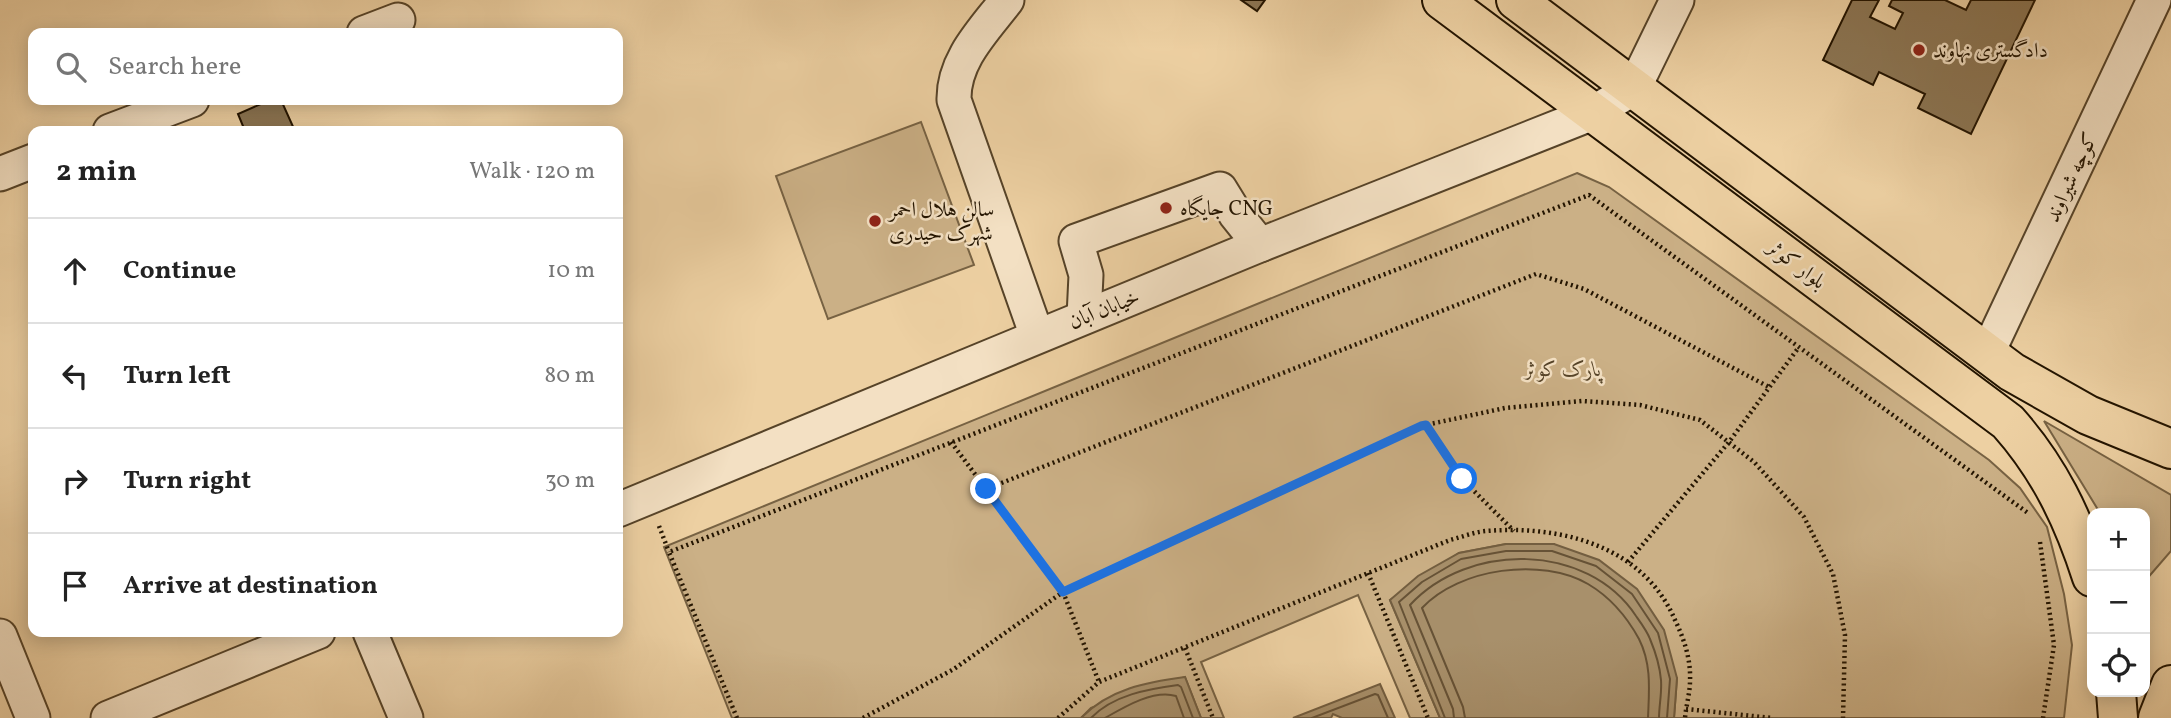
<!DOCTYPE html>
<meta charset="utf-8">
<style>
body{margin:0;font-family:Vollkorn,Amiri,serif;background:#f6f6f6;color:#222}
.controls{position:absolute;right:21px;bottom:21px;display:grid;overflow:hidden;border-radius:14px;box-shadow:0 4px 18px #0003}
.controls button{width:63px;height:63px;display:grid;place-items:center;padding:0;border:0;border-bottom:2px solid #e0e0e0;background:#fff;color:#222;font:35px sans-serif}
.stop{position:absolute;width:21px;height:21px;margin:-16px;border:5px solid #1a73e8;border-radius:50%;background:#fff}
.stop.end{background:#1a73e8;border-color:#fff;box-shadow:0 2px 7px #0008}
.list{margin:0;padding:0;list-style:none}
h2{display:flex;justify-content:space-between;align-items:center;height:91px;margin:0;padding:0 28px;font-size:30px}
h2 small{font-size:23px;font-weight:400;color:#767676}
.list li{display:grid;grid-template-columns:46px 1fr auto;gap:21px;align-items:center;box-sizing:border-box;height:105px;padding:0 28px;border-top:2px solid #e0e0e0}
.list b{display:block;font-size:26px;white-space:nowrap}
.list em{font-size:23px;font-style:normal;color:#767676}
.icon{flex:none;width:38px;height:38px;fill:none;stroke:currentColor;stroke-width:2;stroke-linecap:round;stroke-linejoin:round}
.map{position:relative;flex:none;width:2171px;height:718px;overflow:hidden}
.search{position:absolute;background:#fff;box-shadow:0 4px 18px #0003;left:28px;top:28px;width:595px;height:77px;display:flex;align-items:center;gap:18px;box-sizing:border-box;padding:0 24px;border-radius:14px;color:#767676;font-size:26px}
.panel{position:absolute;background:#fff;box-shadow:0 4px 18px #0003;left:28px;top:126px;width:595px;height:511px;border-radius:14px}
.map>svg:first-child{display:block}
</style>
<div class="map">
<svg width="2171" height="718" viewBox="0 0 2171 718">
<rect width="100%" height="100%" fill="#edd0a2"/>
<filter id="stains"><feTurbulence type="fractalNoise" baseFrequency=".00286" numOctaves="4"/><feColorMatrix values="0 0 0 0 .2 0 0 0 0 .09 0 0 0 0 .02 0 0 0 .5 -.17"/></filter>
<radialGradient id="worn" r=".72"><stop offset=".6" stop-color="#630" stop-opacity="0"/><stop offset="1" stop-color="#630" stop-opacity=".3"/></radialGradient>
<g fill="#cbb086" stroke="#776243" stroke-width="2">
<polygon points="921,122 974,265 828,319 776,176"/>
<polygon points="1577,173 1609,187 1989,460 2020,488 2047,527 2064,594 2072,645 2064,718 1674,718 1677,678 1554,544 1506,544 1459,553 1390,600 1440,718 1410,718 1358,595 1201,662 1224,718 1201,718 1185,677 1091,708 1081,718 732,718 664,547"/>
<polygon points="2044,421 2171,495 2171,551 2145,581 2145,513 2100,513"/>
</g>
<g fill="#a8906b" stroke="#735e40" stroke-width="2">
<polygon points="1506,544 1554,544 1599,560 1637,589 1664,630 1677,678 1674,718 1440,718 1390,600 1418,576 1459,553"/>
<path d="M1185,677l16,41h-120c28,-29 66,-36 104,-41z"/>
<polygon points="1380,684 1395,718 1342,718 1333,714 1331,718 1293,718"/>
</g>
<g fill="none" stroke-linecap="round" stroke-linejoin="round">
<g stroke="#665236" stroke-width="2">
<path d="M1091,718c22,-23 57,-29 87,-33l3,2 12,31"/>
<path d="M1105,718c19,-11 49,-29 71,-22l8,22"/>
<polyline points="1312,718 1375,694 1378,695 1388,718"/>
<polyline points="1445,718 1399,602 1422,582 1461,559 1506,551 1552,551 1596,566 1632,594 1658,633 1670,679 1667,718"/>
<path d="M1454,718l-1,-9 -43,-104c58,-63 177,-63 226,11 5,7 11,15 14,23 5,12 10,29 11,41 1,13 -2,26 -2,38"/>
<path d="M1465,718l-2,-11 -41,-99c37,-40 120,-51 166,-24 22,13 39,33 51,55 13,26 10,52 9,79"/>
</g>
</g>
<g fill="#8c7654" stroke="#231400" stroke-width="2">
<polygon points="1241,0 1265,0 1257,11"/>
<polygon points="1852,0 1879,0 1870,17 1895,29 1903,13 1889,6 1892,0 1945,0 1966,10 1971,0 2035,0 1971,134 1918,108 1925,94 1879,72 1873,85 1823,60"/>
<polygon points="270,100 281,100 295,131 245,131 238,114"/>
</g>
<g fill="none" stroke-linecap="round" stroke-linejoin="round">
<defs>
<g id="minor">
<path d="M1007,0c-23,30 -54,60 -53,100l83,236"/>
<polyline points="364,33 398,20"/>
<polyline points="110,131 192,100"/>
<polyline points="0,174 33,161"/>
<polyline points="1084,317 1086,275 1076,241 1220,189 1236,215 1260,245"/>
<polyline points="1987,354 2154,0"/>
<polyline points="618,510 1260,245 1593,113 1634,88 1677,0"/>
<polyline points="370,632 406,718"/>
<polyline points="0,636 33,718"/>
<polyline points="108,718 318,632"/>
</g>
<g id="major">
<path d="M1442,0l566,422c41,46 65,96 84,155"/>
<polyline points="1516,0 2012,372 2088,415 2171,449"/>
<polyline points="2116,692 2118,718"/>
</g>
<polyline id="highway" points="2158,718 2171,685"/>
</defs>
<use href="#minor" stroke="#564328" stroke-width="37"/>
<use href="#major" stroke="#231400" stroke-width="42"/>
<use href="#highway" stroke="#231400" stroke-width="42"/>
<g stroke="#231400" stroke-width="4.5" stroke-dasharray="2 3.5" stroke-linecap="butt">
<polyline points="1426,425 1462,479 1514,531"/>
<polyline points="951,442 1063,592 1099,682"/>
<polyline points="986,489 1536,274 1584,289 1769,387"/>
<polyline points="659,526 669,552"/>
<polyline points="2040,542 2054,645 2043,718"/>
<polyline points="1628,562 1729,442 1799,347"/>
<polyline points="1368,573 1428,718"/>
<polyline points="1185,648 1213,718"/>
<polyline points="1686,709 1772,718"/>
<polyline points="737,718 669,552 1589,195 2028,513"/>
<polyline points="863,718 954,669 1063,592 1421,426 1505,408 1582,401 1640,405 1700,420 1754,462 1804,517 1833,574 1845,635 1843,718"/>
<path d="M1058,718l41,-36 351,-142c12,-3 24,-8 36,-9 74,-6 157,14 189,89 9,19 16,39 15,61 0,12 -4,25 -5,37"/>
</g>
<use href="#minor" stroke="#f3e0c3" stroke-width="33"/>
<use href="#major" stroke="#edd0a2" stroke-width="38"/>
<use href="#highway" stroke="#edd0a2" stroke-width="38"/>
</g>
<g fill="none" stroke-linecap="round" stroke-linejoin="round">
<polyline stroke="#1a73e8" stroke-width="9" points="986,489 1063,592 1421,426 1426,425 1462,479"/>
</g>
<g fill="#8f2418" stroke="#f3e0c3" stroke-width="2.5">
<circle cx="1919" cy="50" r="7"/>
<circle cx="1166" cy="208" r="7"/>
<circle cx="875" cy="221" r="7"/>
</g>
<g text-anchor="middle" stroke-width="5" stroke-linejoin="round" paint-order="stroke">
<g font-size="21" fill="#231400" stroke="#f3e0c3" text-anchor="start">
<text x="1933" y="57">دادگستری نهاوند</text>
<text x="1180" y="215">جایگاه CNG</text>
<text x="889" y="216">سالن هلال احمر<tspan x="889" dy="24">شهرک حیدری</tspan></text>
</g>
<g font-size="21" fill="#231400" stroke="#f3e0c3">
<text transform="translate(2071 177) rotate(-65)" y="7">کوچه شیراوند</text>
<text transform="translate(1797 264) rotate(37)" y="7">بلوار کوثر</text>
<text transform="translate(1104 309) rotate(-22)" y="7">خیابان آبان</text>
</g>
<g font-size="21" font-style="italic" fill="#554328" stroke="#f3e0c3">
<text x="1563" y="376">پارک کوثر</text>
</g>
</g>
<rect width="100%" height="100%" filter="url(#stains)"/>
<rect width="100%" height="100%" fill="url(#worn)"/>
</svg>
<div class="controls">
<button>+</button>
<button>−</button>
<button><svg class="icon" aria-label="locate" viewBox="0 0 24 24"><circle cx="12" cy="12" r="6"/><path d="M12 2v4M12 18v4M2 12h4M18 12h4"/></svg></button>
</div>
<div class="stop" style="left:1462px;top:479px"></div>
<div class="stop end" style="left:986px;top:489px"></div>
<div class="search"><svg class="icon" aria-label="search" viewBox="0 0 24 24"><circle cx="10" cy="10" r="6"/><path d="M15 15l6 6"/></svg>Search here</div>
<section class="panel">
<h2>2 min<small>Walk · 120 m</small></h2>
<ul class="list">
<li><svg class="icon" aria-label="ahead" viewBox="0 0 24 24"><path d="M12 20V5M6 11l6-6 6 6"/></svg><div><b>Continue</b></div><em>10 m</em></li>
<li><svg class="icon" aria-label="left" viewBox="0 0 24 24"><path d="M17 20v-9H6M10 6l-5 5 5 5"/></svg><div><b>Turn left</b></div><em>80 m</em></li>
<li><svg class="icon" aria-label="right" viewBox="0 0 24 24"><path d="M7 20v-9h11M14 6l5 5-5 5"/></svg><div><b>Turn right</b></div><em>30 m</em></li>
<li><svg class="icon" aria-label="arrive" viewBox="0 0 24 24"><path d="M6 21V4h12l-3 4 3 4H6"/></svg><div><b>Arrive at destination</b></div></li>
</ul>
</section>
</div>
